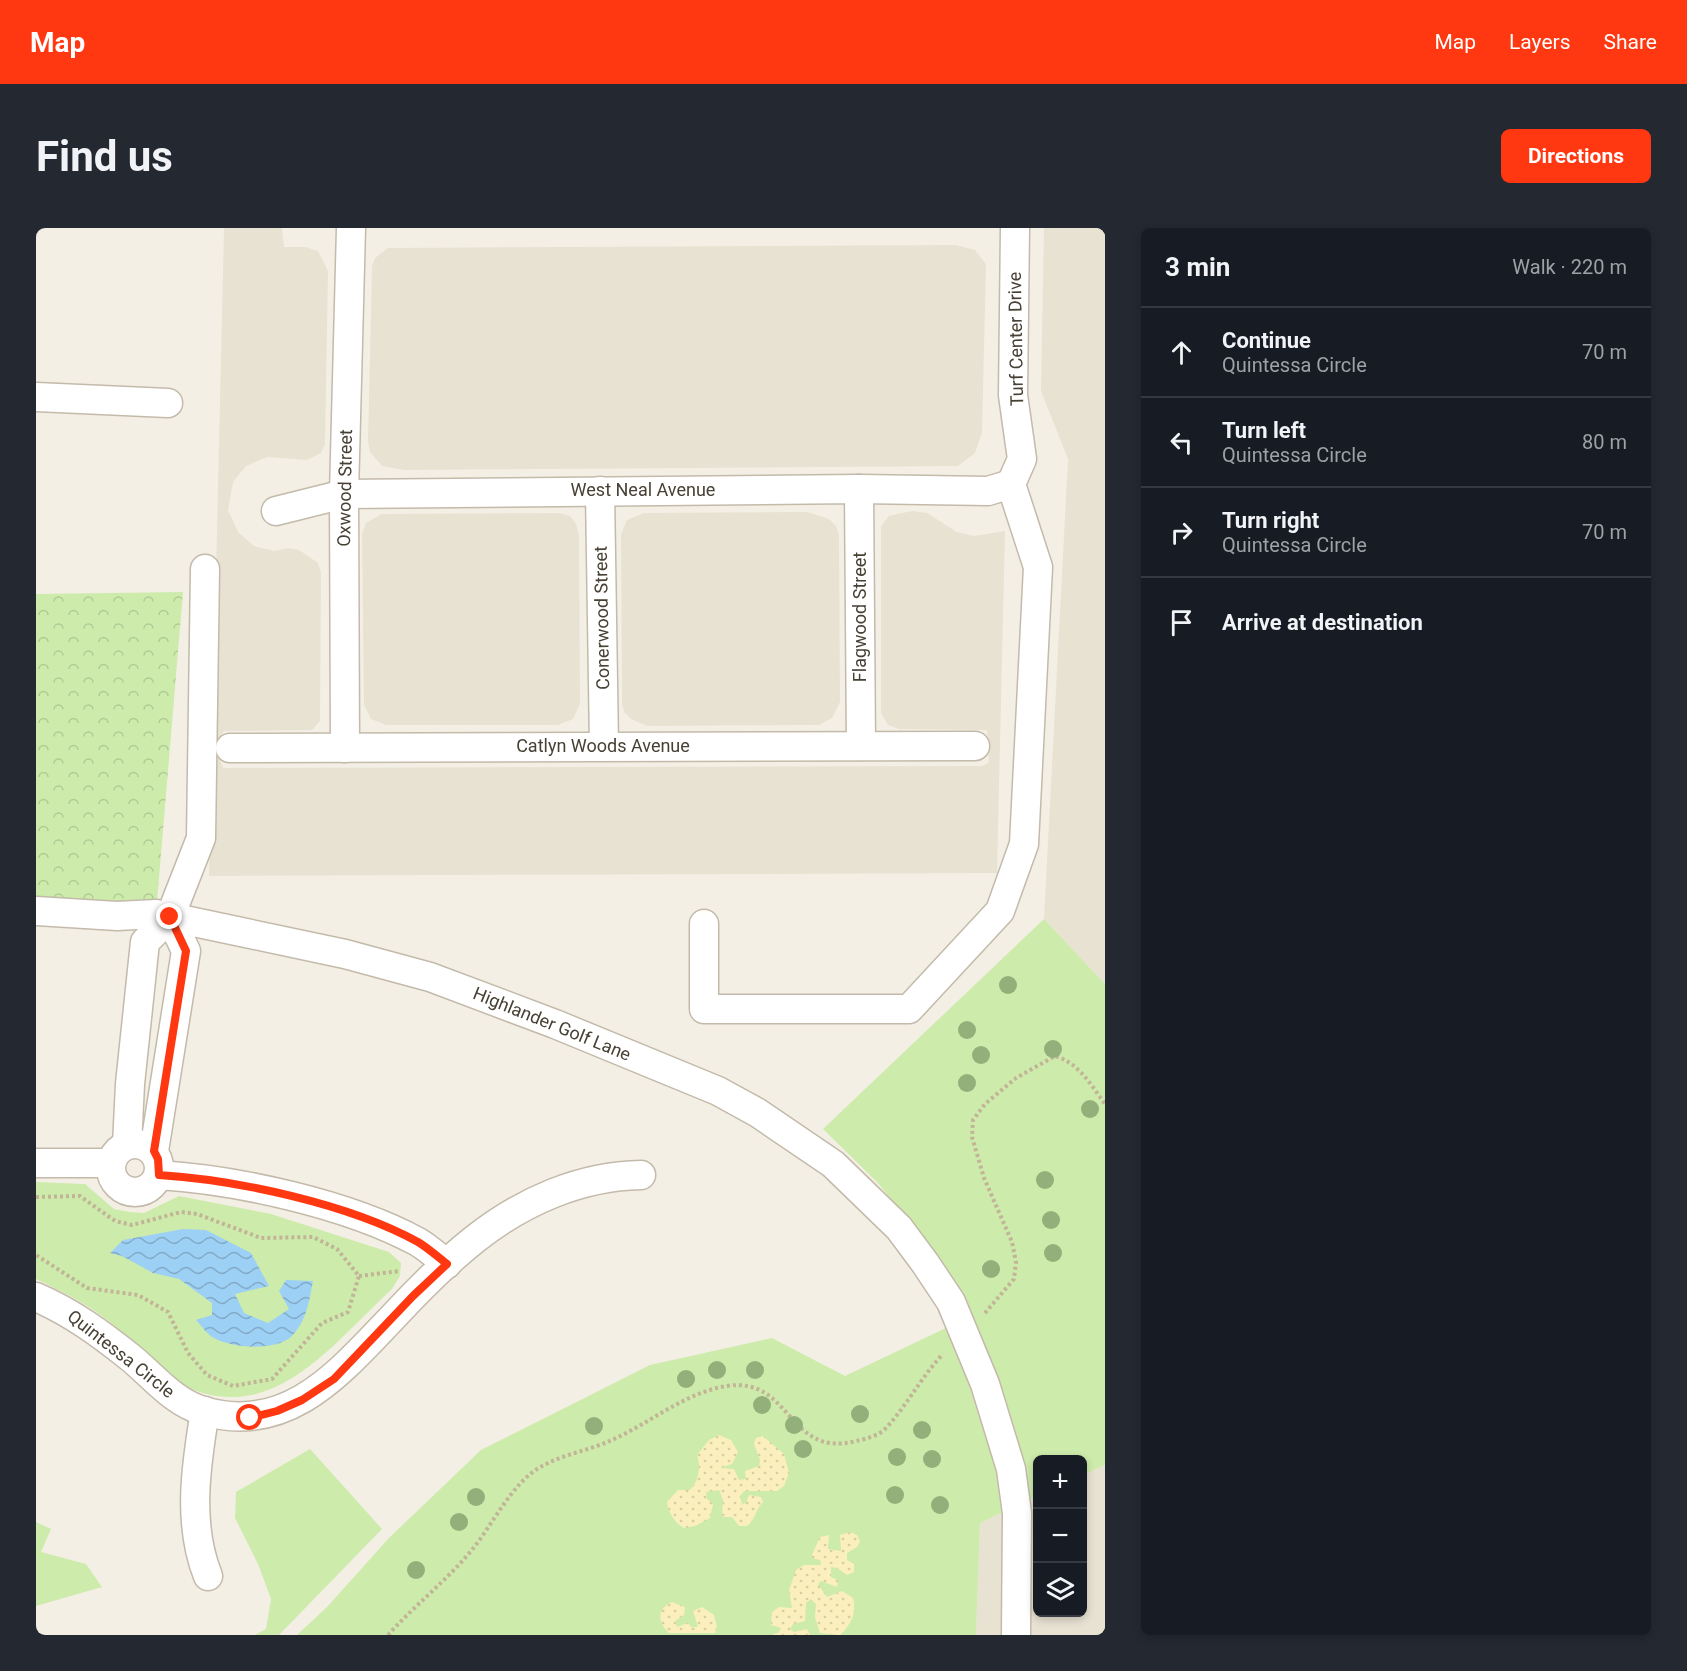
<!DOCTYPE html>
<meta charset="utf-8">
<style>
body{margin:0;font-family:Roboto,sans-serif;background:#242831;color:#f1f3f6}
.controls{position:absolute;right:18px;bottom:18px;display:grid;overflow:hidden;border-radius:9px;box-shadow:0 3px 9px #0003}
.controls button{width:54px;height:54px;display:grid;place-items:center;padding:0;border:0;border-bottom:2px solid #363941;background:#171b24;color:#f1f3f6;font:30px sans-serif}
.stop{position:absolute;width:18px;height:18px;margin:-14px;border:4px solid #ff3811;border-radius:50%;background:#fff}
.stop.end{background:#ff3811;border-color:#fff;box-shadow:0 2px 6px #0008}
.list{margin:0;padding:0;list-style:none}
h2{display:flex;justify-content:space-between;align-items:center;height:78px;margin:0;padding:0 24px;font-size:26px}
h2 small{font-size:20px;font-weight:400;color:#9ea1a6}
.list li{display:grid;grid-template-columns:39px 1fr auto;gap:18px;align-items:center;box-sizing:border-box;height:90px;padding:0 24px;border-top:2px solid #363941}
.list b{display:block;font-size:22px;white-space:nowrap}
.list p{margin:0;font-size:20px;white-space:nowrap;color:#9ea1a6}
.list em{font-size:20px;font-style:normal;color:#9ea1a6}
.icon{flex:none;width:33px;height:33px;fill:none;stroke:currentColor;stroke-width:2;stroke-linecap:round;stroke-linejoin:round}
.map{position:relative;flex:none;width:1069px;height:1407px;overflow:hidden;border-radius:9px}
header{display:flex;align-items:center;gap:36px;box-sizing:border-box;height:84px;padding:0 30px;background:#ff3811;color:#fff}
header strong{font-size:28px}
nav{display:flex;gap:33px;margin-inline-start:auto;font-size:21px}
.intro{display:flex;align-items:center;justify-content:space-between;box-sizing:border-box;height:144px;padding:0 36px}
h1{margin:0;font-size:42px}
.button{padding:15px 27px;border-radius:9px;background:#ff3811;color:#fff;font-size:21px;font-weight:700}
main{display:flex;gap:36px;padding:0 36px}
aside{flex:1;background:#171b24;border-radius:9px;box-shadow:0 3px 9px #0003}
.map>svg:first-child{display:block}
</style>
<header>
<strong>Map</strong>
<nav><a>Map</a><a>Layers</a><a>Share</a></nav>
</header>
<div class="intro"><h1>Find us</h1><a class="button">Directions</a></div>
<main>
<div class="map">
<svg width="1069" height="1407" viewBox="0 0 1069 1407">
<defs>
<pattern id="forest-crowns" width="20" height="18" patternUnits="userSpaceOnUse" patternTransform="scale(1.5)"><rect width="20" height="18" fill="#cdebab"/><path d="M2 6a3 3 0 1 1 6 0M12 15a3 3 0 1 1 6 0" fill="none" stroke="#b1cb94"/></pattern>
<pattern id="sand-dots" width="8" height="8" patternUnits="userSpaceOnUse" patternTransform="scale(1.5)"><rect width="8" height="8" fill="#fbefbe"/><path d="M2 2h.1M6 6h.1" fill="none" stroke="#d8cea4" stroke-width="1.8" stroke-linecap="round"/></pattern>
<pattern id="water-waves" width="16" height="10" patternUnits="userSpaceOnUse" patternTransform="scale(1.5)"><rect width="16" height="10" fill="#9dd0f5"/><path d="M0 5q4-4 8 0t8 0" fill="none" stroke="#82aac7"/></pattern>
</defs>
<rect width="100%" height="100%" fill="#f4efe5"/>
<g fill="#e8e2d3">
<polygon points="188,0 246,0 248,19 269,19 282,23 292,43 289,216 285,225 271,232 231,229 210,238 197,254 192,282 202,304 218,318 238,323 253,320 263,322 282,335 285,344 284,493 276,502 188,503 185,507 184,532 187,540 947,538 953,534 951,502 863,501 852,497 845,485 845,298 853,288 876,283 891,285 921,304 938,308 969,303 961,645 173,648"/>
<polygon points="1008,0 1069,0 1069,756 1008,691 1032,231 1005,163"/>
<polygon points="920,17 939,22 950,36 946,205 939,225 922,238 368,242 346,238 334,224 332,214 336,38 339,30 352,20"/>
<polygon points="771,284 793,291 800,298 803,307 804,474 796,490 783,497 611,498 595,491 589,485 586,477 585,306 591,292 608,285"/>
<polygon points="523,285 534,288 540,296 543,306 544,476 537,491 522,497 350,497 335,491 328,477 326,306 330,295 346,286"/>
<polygon points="1069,1237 1069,1407 940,1407 944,1295 1001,1268 1002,1384 1046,1384 1047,1247"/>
</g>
<g fill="#cdebab">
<polygon points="1008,691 1069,756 1069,1237 1047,1247 1046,1232 1002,1232 1001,1268 944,1295 940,1407 261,1407 291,1379 353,1310 445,1222 614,1137 736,1110 809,1148 935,1088 897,1022 841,954 787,901"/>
<path d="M0,954l49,2 29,25 16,3 14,1 35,-17 92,18 118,38 12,11 -1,13 -8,13c-63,58 -123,144 -218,92 -17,-10 -32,-31 -46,-44 -32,-28 -54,-40 -92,-58z"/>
<polygon points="274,1221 346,1301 243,1407 219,1407 230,1401 235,1371 222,1336 199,1290 200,1264"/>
<polygon points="0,1294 15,1301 5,1324 50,1336 66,1359 0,1378"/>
</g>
<polygon fill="url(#forest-crowns)" points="147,364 120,686 0,678 0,366"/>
<g fill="url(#sand-dots)">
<path d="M683,1207l12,5 7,12 -6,12 -12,4 14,1 5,11 7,-1 -1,-8 14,-5 1,-6 -6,-16 2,-6 7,-2 21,18 5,19 -5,13 -7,5h-33l-4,5 2,8 4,-1 3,-8 12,2 2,5c-8,8 -7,17 -16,24h-8l-7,-9h-10l1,-17 -4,-10 -13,2 1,7 6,5 -3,14 -15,8 -11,2c-9,-5 -16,-16 -17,-26l11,-12h12c9,-9 11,-23 7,-35l12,-15z"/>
<path d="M814,1304l7,3 3,6 -3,6 -10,6v7l7,4v8l-7,3 -10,-7 -6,-1v10l7,3 -1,7 -16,-6 -3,3 9,13 15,-6 11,7c4,15 -2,27 -13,37l-20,-2 -5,-16 1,-13 -5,-5 -5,4 -1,18 -12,3 -3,5 4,3 13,-3 3,6h-41l9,-2 3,-5 -10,-3 1,-13 7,-5 13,1 -3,-18 7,-20 8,-5h17l-1,-5 -8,-2v-3l8,-18 9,-2 -1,14 13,2 -1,-16z"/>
<path d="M636,1374l13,5 -1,8 -9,6 2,6 11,-4 3,4h7l-5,-16 9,-4 12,8 3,12 -2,6h-46c-12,-11 -12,-25 3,-31z"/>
</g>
<path fill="url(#water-waves)" d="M147,1001l23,1 45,23 18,33 -34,8 9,19 24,10 21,-14 -10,-18 7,-11 27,1c-4,20 -6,39 -21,55 -17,16 -62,12 -80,1 -6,-4 -11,-12 -16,-17l16,-5v-12l-33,-24 -26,-6 -31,-17 -12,-3 13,-13z"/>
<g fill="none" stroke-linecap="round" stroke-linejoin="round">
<defs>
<g id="minor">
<polyline points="0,169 132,175"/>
<polyline points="975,256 986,231 977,167 979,0"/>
<polyline points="823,261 825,518"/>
<polyline points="564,263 568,518"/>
<polyline points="240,283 308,266 823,261 952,263 975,256"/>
<polyline points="194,520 939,518"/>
<polyline points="309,520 308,266 315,0"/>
<polyline points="0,683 81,688 120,686 309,726 394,749 519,796 682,863 722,885 797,936 863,1000 889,1035 915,1074 949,1156 975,1241 981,1285 980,1407"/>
<polyline points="668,696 668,781 873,781 964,683 988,616 1002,339 975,256"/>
<circle cx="99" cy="940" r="24"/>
<polyline points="91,917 94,856 109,714 134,689 165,610 169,341"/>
<polyline points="118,923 150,723 134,689"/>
<polyline points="0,935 75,935"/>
<path d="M123,947c79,5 189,29 259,67 10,6 20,15 29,22"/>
<path d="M0,1069c35,15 65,37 95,61 23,19 42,44 72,53 85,25 137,-39 190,-94 25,-27 53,-55 82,-78 48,-38 106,-63 166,-64"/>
<path d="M169,1183c-9,54 -18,113 3,165"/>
</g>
</defs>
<use href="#minor" stroke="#c3baaa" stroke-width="31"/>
<g stroke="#c2b497" stroke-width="4" stroke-dasharray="3 3" stroke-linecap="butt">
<polyline points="0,969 44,968 79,993 96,997 145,984 161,986 225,1010 277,1009 301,1021 323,1048 312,1084 286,1095 236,1151 197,1158 171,1147 152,1125 132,1084 102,1067 51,1060 0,1027"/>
<polyline points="323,1048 364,1043"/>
<path d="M949,1085l29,-34 2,-17 -4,-20 -28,-64 -12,-41 1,-17 12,-16 31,-26 39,-22c24,7 36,29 50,48"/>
<path d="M352,1407c26,-29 58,-54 83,-84 20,-24 34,-55 58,-76 22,-19 57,-23 83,-35 38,-17 74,-48 115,-54 65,-10 60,73 129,55 9,-2 22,-5 29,-12 22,-23 36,-52 58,-75"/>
</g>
<use href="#minor" stroke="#fff" stroke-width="28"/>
</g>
<g fill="#93b07b">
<circle cx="972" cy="757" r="9"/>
<circle cx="931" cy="802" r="9"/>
<circle cx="1017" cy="821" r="9"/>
<circle cx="945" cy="827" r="9"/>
<circle cx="931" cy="855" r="9"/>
<circle cx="1054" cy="881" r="9"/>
<circle cx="1009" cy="952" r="9"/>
<circle cx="1015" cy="992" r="9"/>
<circle cx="1017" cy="1025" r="9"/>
<circle cx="955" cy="1041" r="9"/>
<circle cx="681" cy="1142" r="9"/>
<circle cx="719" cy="1142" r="9"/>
<circle cx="650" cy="1151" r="9"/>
<circle cx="726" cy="1177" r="9"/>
<circle cx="824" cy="1186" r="9"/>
<circle cx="758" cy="1197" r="9"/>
<circle cx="558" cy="1198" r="9"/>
<circle cx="886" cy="1202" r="9"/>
<circle cx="767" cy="1221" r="9"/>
<circle cx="861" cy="1229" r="9"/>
<circle cx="896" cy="1231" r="9"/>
<circle cx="859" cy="1267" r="9"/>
<circle cx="440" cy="1269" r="9"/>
<circle cx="904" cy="1277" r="9"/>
<circle cx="423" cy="1294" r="9"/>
<circle cx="380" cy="1342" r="9"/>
</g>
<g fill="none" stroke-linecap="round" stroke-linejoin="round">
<path stroke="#ff3811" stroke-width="8" d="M134,689l16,34 -32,200 4,8 1,16c79,5 190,29 259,67 10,6 20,15 29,22l-34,32 -79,83 -32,21 -25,11 -27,7"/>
</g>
<g text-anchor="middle" stroke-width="5" stroke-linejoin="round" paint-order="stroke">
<g font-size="18" fill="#474034" stroke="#fff">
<text transform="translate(980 111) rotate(-91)" y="6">Turf Center Drive</text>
<text transform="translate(309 260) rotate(-89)" y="6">Oxwood Street</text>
<text x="607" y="268">West Neal Avenue</text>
<text transform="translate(824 389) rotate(-90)" y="6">Flagwood Street</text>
<text transform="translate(566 390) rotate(-91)" y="6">Conerwood Street</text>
<text x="567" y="524">Catlyn Woods Avenue</text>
<text transform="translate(516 796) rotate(22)" y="6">Highlander Golf Lane</text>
<text transform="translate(85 1126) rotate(38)" y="6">Quintessa Circle</text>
</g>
</g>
</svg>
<div class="controls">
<button>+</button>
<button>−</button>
<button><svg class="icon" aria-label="layers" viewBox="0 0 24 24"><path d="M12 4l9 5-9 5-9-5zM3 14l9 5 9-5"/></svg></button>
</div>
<div class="stop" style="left:214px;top:1190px"></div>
<div class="stop end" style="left:134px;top:689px"></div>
</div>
<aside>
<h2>3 min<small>Walk · 220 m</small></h2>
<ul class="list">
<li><svg class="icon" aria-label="ahead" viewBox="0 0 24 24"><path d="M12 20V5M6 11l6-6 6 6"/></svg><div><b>Continue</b><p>Quintessa Circle</p></div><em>70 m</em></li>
<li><svg class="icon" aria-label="left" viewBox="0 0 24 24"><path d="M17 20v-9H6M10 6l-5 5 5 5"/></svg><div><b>Turn left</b><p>Quintessa Circle</p></div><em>80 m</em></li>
<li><svg class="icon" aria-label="right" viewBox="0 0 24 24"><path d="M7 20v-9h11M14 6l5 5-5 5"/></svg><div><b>Turn right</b><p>Quintessa Circle</p></div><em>70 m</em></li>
<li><svg class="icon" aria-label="arrive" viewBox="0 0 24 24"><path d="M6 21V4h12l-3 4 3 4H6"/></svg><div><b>Arrive at destination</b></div></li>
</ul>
</aside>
</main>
